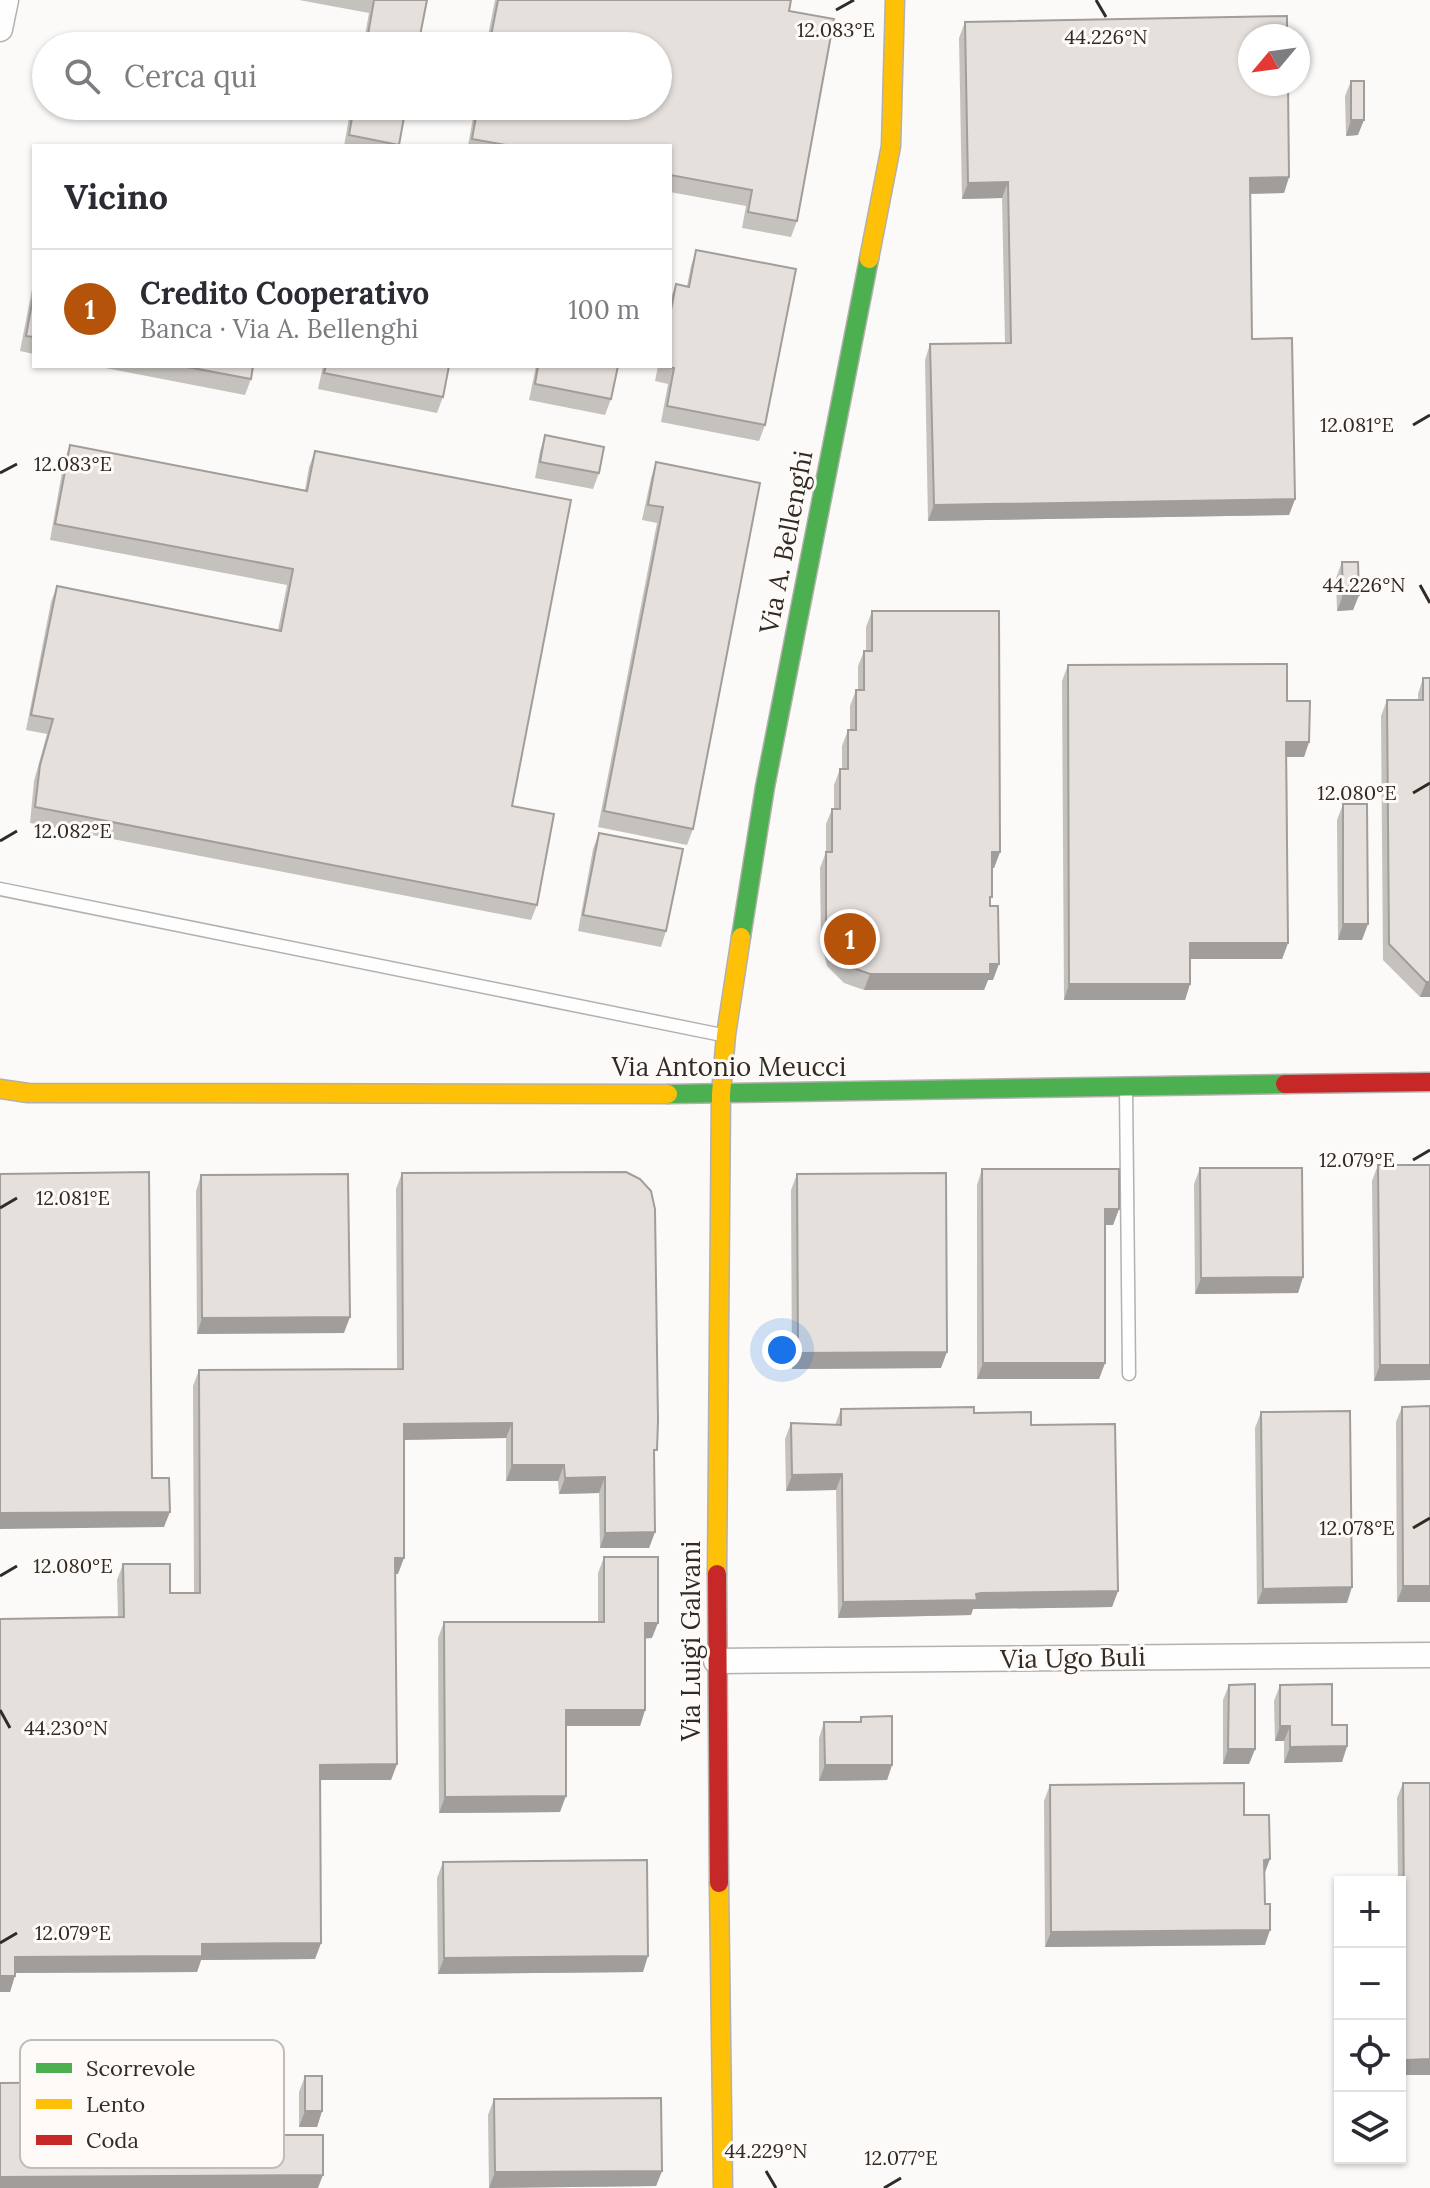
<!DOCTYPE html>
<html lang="it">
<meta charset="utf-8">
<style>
body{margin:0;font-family:Lora,serif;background:#f7f7f7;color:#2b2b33}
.controls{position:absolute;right:24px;bottom:24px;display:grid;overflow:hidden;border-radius:0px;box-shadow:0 2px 6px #0004}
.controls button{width:72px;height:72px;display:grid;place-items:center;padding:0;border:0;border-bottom:2px solid #e1e1e2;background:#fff;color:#2b2b33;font:40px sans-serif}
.compass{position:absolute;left:1238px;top:24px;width:72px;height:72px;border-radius:50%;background:#fff;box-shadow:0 2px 6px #0004;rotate:241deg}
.you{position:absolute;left:782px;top:1350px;width:28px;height:28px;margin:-20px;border:6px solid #fff;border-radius:50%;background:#1a73e8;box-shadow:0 0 0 12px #1a73e833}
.badge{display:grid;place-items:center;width:52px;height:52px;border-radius:50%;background:#b45309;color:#fff;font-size:26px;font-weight:700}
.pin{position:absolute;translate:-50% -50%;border:4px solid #fff;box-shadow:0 2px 8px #0006}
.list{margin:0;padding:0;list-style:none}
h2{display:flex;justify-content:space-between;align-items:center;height:104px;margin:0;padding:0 32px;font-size:34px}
h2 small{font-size:26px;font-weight:400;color:#7c7c81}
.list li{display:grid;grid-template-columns:52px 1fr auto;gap:24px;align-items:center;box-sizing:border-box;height:120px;padding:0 32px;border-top:2px solid #e1e1e2}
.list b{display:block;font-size:30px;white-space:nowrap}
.list p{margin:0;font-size:26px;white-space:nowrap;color:#7c7c81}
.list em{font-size:26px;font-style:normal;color:#7c7c81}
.icon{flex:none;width:44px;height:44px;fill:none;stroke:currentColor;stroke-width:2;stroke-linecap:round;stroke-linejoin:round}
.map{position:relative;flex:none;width:1430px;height:2188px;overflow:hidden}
.search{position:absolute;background:#fff;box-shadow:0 2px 6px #0004;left:32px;top:32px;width:640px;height:88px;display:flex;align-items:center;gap:20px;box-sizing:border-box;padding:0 28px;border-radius:44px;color:#7c7c81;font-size:30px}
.panel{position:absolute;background:#fff;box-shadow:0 2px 6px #0004;left:32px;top:144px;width:640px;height:224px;border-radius:0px}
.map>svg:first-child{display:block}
</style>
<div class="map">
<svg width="1430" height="2188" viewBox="0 0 1430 2188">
<rect width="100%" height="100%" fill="#fcfaf8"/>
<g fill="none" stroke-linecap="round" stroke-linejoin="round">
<defs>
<g id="lane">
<polyline points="0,889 722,1035"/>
<polyline points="1126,1088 1129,1374"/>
</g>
<g id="street">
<polyline points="0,29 6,0"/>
<polyline points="716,1661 1430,1655"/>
</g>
<g id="fast">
<polyline points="741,937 765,787 869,259"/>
<polyline points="668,1094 1285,1084"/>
</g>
<g id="slow">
<polyline points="869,259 891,146 895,0"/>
<polyline points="0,1089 28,1093 668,1094"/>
<polyline points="717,1574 721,1094 726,1035 741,937"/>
<polyline points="719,1883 723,2188"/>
</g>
<g id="jam">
<polyline points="1285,1084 1430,1082"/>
<polyline points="717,1574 719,1883"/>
</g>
</defs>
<use href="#lane" stroke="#b3b0ad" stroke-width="15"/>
<use href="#street" stroke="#b3b0ad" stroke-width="27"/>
<use href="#fast" stroke="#b3b0ad" stroke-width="21"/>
<use href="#slow" stroke="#b3b0ad" stroke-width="21"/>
<use href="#jam" stroke="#b3b0ad" stroke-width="21"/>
<use href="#lane" stroke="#fffefe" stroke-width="12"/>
<use href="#street" stroke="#fffefe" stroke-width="24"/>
<use href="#fast" stroke="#4caf50" stroke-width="18"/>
<use href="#slow" stroke="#ffc107" stroke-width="18"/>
<use href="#jam" stroke="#c62828" stroke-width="18"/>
</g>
<g fill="#c5c1bd">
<polygon points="299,0 427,0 418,46 363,46 369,13"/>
<polygon points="495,0 791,0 789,11 797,221 791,237 742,228 746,206 670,192 670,146 468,146 475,106 658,106 658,46 486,46"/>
<polygon points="965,22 1289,177 1284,193 1250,194 1252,339 1295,499 1289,515 928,521 925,360 930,344 1005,343 1002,198 962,199 959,38"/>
<polygon points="1351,81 1358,135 1346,136 1345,96"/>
<polygon points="351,106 406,106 399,146 344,146"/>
<polygon points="696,250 765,425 759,441 661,422 668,384 655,381 658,366 670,366 670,300 676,284 687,286 691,266"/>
<polygon points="34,279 34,354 20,351"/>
<polygon points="95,366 253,366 251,379 245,395"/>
<polygon points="323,366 449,366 443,397 437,413 318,389"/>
<polygon points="536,366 618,366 611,399 605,415 529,400"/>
<polygon points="545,435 599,473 593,489 535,478 540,451"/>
<polygon points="70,445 305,490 309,467 315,451 512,806 537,905 531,920 30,823 34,781 47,734 26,730 51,602 57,586 278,630 287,585 50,540 64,461"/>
<polygon points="656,462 760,483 693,829 687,845 598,827 657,523 642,520 651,478"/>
<polygon points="1342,562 1359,595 1353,610 1337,611 1336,578"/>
<polygon points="872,611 1000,852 994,868 992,868 990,903 993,980 988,980 984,990 864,990 844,983 827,966 821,942 820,868 826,852 826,824 832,809 834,809 834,785 840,769 842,769 842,746 848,730 850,730 850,706 856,690 858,690 858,666 864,651 866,651 866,627"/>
<polygon points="1068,665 1287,701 1309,742 1304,757 1287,757 1288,943 1282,959 1190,959 1190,984 1185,1000 1064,1000 1062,681"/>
<polygon points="1423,678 1430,997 1420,997 1383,960 1381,716 1387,700 1418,700 1418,694"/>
<polygon points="1343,804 1362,940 1338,940 1337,820"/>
<polygon points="599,833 666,931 661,947 578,931 593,849"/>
<polygon points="1378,1165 1430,1165 1430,1380 1374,1381 1372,1181"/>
<polygon points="1200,1168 1303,1277 1298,1293 1195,1294 1194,1184"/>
<polygon points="982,1169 1119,1209 1113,1225 1105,1225 1105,1363 1099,1379 977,1379 977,1185"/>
<polygon points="402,1173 654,1456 655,1532 649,1548 600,1548 599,1493 559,1494 558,1481 506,1481 506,1438 404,1440 398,1574 395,1574 397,1764 391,1780 320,1780 321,1943 315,1959 201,1960 197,1972 15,1973 10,1992 0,1992 0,1619 118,1617 117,1580 123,1564 170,1593 194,1593 193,1386 199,1370 397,1369 396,1189"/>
<polygon points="797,1174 941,1368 792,1369 791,1190"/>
<polygon points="201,1175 344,1333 197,1334 196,1191"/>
<polygon points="1402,1407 1430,1602 1397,1602 1396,1422"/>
<polygon points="841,1409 974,1413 1031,1425 1118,1591 1112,1607 973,1609 971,1615 838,1618 836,1490 786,1491 785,1439 791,1423 835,1425"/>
<polygon points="1261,1412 1347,1603 1257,1604 1255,1428"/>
<polygon points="604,1557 652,1638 645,1638 645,1710 640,1726 566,1726 560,1812 439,1813 438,1638 444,1622 598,1622 598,1573"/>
<polygon points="1229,1685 1255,1749 1249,1764 1223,1764 1223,1700"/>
<polygon points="1280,1685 1332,1725 1347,1746 1342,1762 1284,1763 1284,1741 1275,1741 1274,1701"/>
<polygon points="861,1717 892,1765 887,1780 819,1781 819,1738 824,1722 859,1722"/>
<polygon points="1403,1783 1430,1783 1430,2075 1400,2075 1400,1882 1398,1882 1397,1798"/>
<polygon points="1050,1785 1244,1815 1264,1873 1265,1945 1045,1947 1044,1801"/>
<polygon points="443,1862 643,1972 438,1974 437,1878"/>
<polygon points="305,2076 322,2111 317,2127 299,2127 299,2092"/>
<polygon points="494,2099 662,2171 656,2186 489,2188 488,2115"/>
</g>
<g fill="#a09d9a">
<polygon points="1351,120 1364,120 1358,135 1346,136"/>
<polygon points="1289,177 1284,193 1244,194 1250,178"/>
<polygon points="1008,182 1002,198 962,199 968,183"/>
<polygon points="1295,499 1289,515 928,521 934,505"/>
<polygon points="1343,595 1359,595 1353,610 1337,611"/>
<polygon points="1286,742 1309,742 1304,757 1281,757"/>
<polygon points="992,852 1000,852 994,868 987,867"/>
<polygon points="1343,924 1368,924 1362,940 1338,940"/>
<polygon points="1190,943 1288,943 1282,959 1184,959"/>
<polygon points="990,964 999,964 993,980 988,980 984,990 864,990 870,974"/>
<polygon points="1426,982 1430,982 1430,997 1420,997"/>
<polygon points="1069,984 1190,984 1185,1000 1064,1000"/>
<polygon points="1105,1209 1119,1209 1113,1225 1099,1225"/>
<polygon points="1303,1277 1298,1293 1195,1294 1201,1278"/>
<polygon points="350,1317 344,1333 197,1334 202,1318"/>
<polygon points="947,1352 941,1368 792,1369 798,1353"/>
<polygon points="983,1363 1105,1363 1099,1379 977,1379"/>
<polygon points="1380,1365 1430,1365 1430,1380 1374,1381"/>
<polygon points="512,1423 506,1438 398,1440 404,1424"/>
<polygon points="512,1465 564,1465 558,1481 506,1481"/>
<polygon points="842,1474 836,1490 786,1491 792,1475"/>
<polygon points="605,1477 599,1493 559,1494 565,1478"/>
<polygon points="170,1512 164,1527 0,1529 0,1513"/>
<polygon points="655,1532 649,1548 600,1548 605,1533"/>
<polygon points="395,1558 404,1558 398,1574 389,1574"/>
<polygon points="1403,1586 1430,1586 1430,1602 1397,1602"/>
<polygon points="1352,1587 1347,1603 1257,1604 1263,1589"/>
<polygon points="1118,1591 1112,1607 973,1609 971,1615 838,1618 843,1602 976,1594"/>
<polygon points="645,1623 658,1623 652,1638 639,1639"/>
<polygon points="566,1710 645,1710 640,1726 560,1726"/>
<polygon points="1280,1726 1290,1726 1284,1741 1275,1741"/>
<polygon points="1347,1746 1342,1762 1284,1763 1290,1747"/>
<polygon points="1228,1749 1255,1749 1249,1764 1223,1764"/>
<polygon points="397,1764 391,1780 314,1780 320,1765"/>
<polygon points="825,1765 892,1765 887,1780 819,1781"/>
<polygon points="566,1796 560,1812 439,1813 445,1797"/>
<polygon points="1270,1859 1264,1875 1264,1860"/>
<polygon points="1270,1930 1265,1945 1045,1947 1051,1932"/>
<polygon points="321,1943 315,1959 201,1960 197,1972 10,1973 15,1957 202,1944"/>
<polygon points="648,1956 643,1972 438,1974 444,1958"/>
<polygon points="0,1976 15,1976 10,1992 0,1992"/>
<polygon points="1430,2059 1430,2075 1400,2075 1405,2060"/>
<polygon points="305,2111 322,2111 317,2127 299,2127"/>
<polygon points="662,2171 656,2186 489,2188 495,2172"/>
<polygon points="323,2175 318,2188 0,2188 0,2177"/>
</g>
<g fill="#e5e0dc" stroke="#a09d9a" stroke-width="2">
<polygon points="374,0 427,0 418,46 366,46"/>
<polygon points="498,0 791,0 789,11 834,19 797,221 748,212 752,190 670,175 670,146 511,146 472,139 478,106 658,106 658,46 489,46"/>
<polygon points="1287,16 1287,36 1250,36 1250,84 1288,84 1289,177 1250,178 1252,339 1292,338 1295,499 934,505 930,344 1011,343 1008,182 968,183 965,22"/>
<rect x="1351" y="81" width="13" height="39"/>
<polygon points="354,106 406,106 399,145 349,135"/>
<polygon points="696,250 796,269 765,425 667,406 674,368 663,366 670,366 670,315 676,284 689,287"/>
<polygon points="34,292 34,337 26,336"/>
<polygon points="182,366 253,366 251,379"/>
<polygon points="326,366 449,366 443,397 324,373"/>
<polygon points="538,366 618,366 611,399 535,384"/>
<polygon points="545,435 604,447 599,473 540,462"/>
<polygon points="70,445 307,491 315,451 571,500 512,806 554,814 537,905 35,807 40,765 53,719 31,715 57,586 281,631 293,569 55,524"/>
<polygon points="656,462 760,483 693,829 604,811 663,507 648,505"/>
<polygon points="1342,562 1358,562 1359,595 1343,595"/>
<polygon points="872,611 999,611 1000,852 992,852 992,897 990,897 990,906 998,906 999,964 990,964 990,974 870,974 850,967 833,950 826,926 826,852 832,852 832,809 840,809 840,769 848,769 848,730 856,730 856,690 864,690 864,651 872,651"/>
<polygon points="1287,664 1287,701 1310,701 1309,742 1286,742 1288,943 1190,943 1190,984 1069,984 1068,665"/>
<polygon points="1423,678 1430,678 1430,982 1426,982 1389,944 1387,700 1423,700"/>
<polygon points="1343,804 1367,804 1368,924 1343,924"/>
<polygon points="599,833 683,849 666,931 583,915"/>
<polygon points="1378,1165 1430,1165 1430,1365 1380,1365"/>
<polygon points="1200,1168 1302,1168 1303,1277 1201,1278"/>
<polygon points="982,1169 1119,1169 1119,1209 1105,1209 1105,1363 983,1363"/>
<polygon points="149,1172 152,1478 169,1478 170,1512 0,1513 0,1174"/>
<polygon points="626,1172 640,1179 651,1191 655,1209 658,1421 657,1450 654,1450 655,1532 605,1533 605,1477 565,1478 564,1465 512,1465 512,1423 404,1424 404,1558 395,1558 397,1764 320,1765 321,1943 202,1944 202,1956 15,1957 15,1976 0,1976 0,1619 124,1617 123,1564 170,1564 170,1593 200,1593 199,1370 403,1369 402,1173"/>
<polygon points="946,1173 947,1352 798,1353 797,1174"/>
<polygon points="348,1174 350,1317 202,1318 201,1175"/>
<polygon points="1430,1406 1430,1586 1403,1586 1402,1407"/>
<polygon points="974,1407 974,1413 1031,1412 1031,1425 1115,1424 1118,1591 981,1593 976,1594 977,1600 843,1602 842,1474 792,1475 791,1423 841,1425 841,1409"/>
<polygon points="1350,1411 1352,1587 1263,1589 1261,1412"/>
<polygon points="604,1557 658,1557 658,1623 645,1623 645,1710 566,1710 566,1796 445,1797 444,1622 604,1622"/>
<polygon points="1255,1684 1255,1749 1228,1749 1229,1685"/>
<polygon points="1332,1684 1332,1725 1347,1725 1347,1746 1290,1747 1290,1726 1280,1726 1280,1685"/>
<polygon points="892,1716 892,1765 825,1765 824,1722 861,1722 861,1717"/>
<polygon points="1244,1783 1244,1815 1269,1815 1270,1859 1264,1860 1265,1904 1270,1904 1270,1930 1051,1932 1050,1785"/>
<polygon points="1403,1783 1430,1783 1430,2059 1405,2060"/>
<polygon points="647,1860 648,1956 444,1958 443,1862"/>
<rect x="305" y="2076" width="17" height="35"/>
<polygon points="118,2082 118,2123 255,2123 255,2135 323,2135 323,2175 0,2177 0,2083"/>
<polygon points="661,2098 662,2171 495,2172 494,2099"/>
</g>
<path fill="none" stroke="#312a25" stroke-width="3" d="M1096,0l10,17M836,10l18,-10M1413,425l17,-10M0,473l17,-9M1420,585l10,18M1413,793l17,-10M0,841l17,-10M1413,1160l17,-10M0,1208l17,-10M1413,1528l17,-10M0,1576l17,-10M0,1710l10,18M0,1943l17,-10M766,2171l10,17M884,2188l17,-10"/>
<g text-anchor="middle" stroke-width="6" stroke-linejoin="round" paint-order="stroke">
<g font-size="26" fill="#312a25" stroke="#fdfaf7">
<text transform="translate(786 542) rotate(-79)" y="9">Via A. Bellenghi</text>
<text x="729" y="1076">Via Antonio Meucci</text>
<text transform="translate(691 1641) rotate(-90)" y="9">Via Luigi Galvani</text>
<text transform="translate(1073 1658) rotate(-1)" y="9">Via Ugo Buli</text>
</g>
</g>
<rect x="20" y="2040" width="264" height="128" rx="12" fill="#fdfaf7" stroke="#c0bcb8" stroke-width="2"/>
<rect x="36" y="2063" width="36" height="10" fill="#4caf50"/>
<rect x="36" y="2099" width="36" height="10" fill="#ffc107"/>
<rect x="36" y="2135" width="36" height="10" fill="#c62828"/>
<g font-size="22" fill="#312a25">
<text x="86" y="2076">Scorrevole</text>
<text x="86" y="2112">Lento</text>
<text x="86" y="2148">Coda</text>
</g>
<g font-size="20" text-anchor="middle" fill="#312a25" stroke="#fdfaf7" stroke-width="6" stroke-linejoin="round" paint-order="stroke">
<text x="836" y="37">12.083°E</text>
<text x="1106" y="44">44.226°N</text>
<text x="1357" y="432">12.081°E</text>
<text x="73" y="471">12.083°E</text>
<text x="1364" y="592">44.226°N</text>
<text x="1357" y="800">12.080°E</text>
<text x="73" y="838">12.082°E</text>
<text x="1357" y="1167">12.079°E</text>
<text x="73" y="1205">12.081°E</text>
<text x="1357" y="1535">12.078°E</text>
<text x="73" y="1573">12.080°E</text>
<text x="66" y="1735">44.230°N</text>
<text x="73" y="1940">12.079°E</text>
<text x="766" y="2158">44.229°N</text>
<text x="901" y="2165">12.077°E</text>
</g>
</svg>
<div class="controls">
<button>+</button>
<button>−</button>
<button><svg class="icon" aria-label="locate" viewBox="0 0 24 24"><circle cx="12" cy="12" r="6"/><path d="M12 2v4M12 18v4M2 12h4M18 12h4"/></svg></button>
<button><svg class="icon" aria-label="layers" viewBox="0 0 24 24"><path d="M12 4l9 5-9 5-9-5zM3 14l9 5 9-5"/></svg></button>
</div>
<svg class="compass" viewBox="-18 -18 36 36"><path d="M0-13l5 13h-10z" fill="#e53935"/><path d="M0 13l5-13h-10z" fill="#7c7c81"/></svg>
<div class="you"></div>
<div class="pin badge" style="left:850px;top:939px">1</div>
<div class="search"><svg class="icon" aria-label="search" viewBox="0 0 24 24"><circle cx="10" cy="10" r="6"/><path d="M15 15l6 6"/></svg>Cerca qui</div>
<section class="panel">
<h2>Vicino<small></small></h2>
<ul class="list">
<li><span class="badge">1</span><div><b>Credito Cooperativo</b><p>Banca · Via A. Bellenghi</p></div><em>100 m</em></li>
</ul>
</section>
</div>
